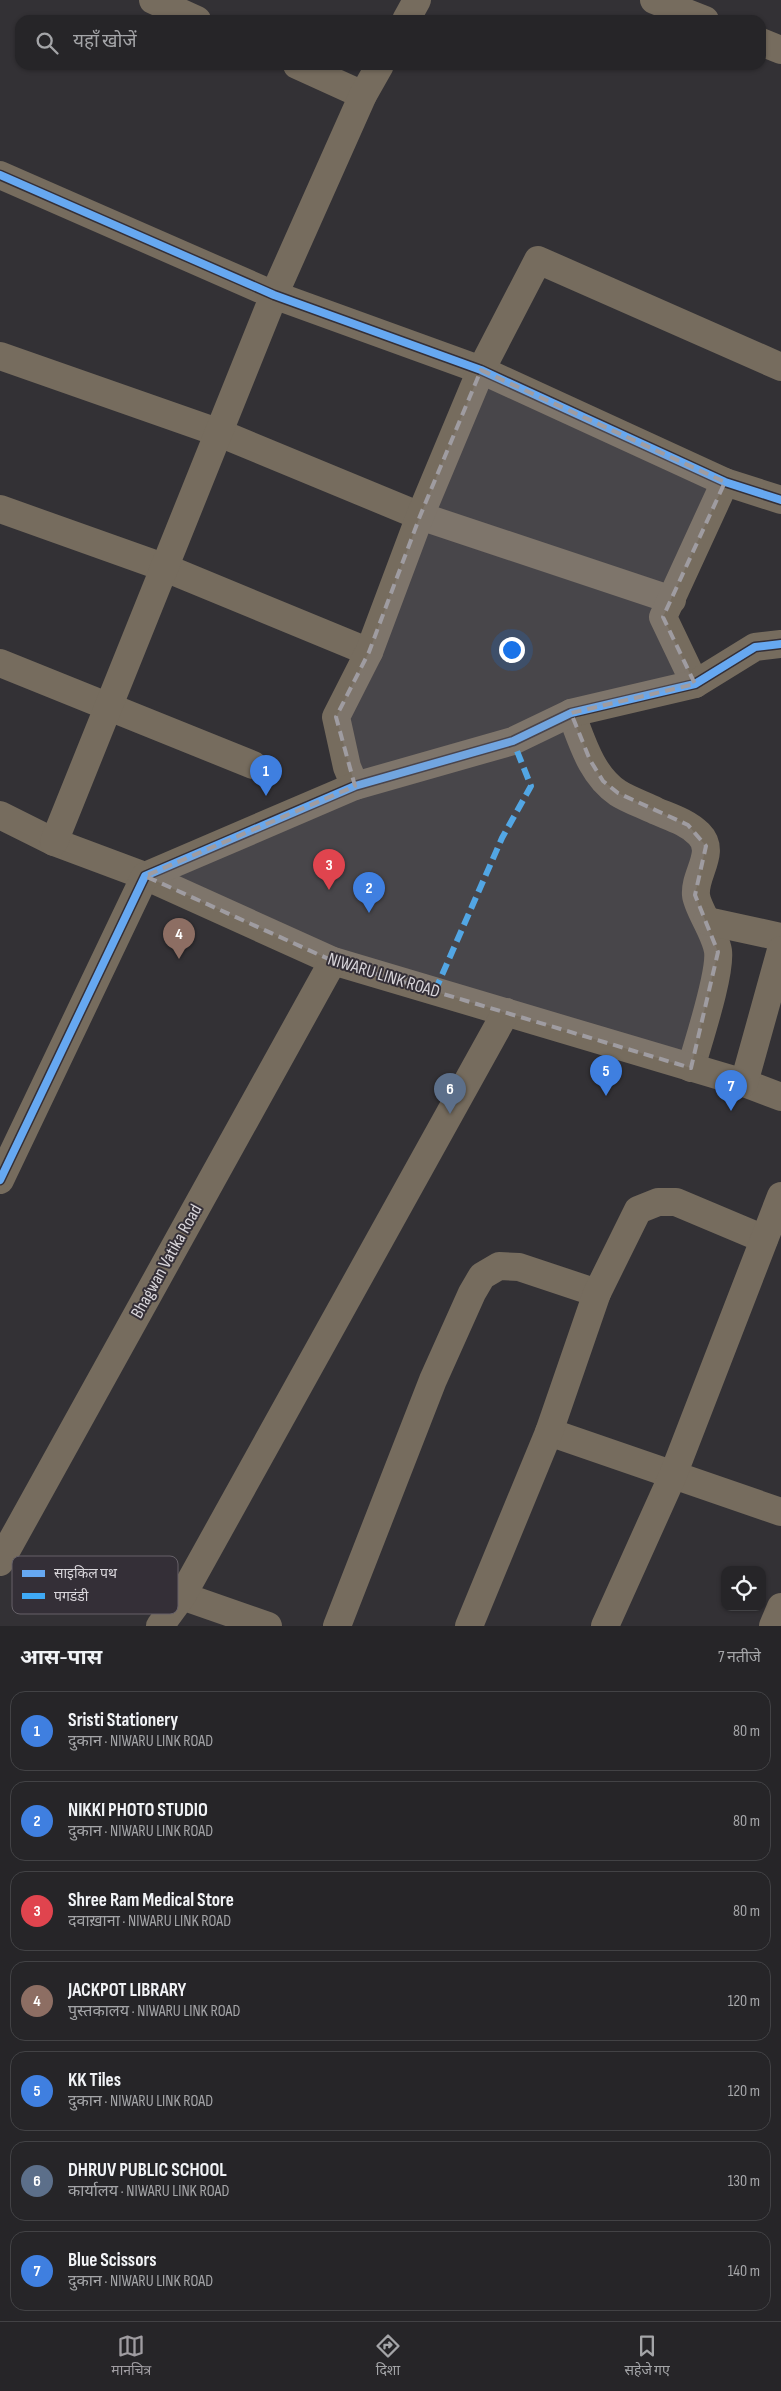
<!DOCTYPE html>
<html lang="hi">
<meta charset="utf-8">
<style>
body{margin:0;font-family:"Sofia Sans Condensed","Noto Sans Devanagari",sans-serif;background:#323134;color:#f1f3f6}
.controls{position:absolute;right:15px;bottom:15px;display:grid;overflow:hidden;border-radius:10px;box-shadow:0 1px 4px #0004}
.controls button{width:45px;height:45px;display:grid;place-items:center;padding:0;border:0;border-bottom:1px solid #424245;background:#262528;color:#f1f3f6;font:25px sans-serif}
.you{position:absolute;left:511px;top:649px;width:18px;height:18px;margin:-12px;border:4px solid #fff;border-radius:50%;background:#1a73e8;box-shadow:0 0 0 8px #1a73e833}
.badge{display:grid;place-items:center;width:32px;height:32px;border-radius:50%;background:#9f9ca1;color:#fff;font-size:16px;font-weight:700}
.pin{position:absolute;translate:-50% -41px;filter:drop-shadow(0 1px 2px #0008)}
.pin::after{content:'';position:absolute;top:26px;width:18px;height:15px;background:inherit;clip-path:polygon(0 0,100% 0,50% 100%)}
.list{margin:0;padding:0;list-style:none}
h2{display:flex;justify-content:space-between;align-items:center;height:65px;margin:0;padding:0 20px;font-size:21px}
h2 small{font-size:16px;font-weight:400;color:#a4a5a8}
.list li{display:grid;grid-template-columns:32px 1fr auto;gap:15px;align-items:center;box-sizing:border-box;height:80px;margin:0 10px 10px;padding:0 10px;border:1px solid #424245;border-radius:15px}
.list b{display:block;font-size:19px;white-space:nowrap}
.list p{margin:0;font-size:16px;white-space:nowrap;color:#a4a5a8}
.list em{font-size:16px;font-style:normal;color:#a4a5a8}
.icon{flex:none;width:28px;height:28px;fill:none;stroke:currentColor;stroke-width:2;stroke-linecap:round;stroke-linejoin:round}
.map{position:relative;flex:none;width:781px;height:1626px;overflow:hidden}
.search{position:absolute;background:#262528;box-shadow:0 1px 4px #0004;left:15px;right:15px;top:15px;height:55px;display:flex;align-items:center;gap:12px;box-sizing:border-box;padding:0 18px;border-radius:15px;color:#a4a5a8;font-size:19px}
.sheet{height:695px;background:#262528}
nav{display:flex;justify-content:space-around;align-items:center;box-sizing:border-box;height:70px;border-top:1px solid #424245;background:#262528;font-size:14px;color:#a4a5a8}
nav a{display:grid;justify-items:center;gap:2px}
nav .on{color:#9f9ca1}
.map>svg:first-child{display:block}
</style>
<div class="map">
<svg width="781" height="1626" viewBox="0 0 781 1626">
<rect width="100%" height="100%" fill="#333135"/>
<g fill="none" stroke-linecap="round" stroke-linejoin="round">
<g stroke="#766c5e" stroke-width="28">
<polyline points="153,0 197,20"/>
<polyline points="654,0 705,20"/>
<polyline points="406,20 417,0"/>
<polyline points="761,42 781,50"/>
<polyline points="297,65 363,95"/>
<polyline points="0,175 274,295 481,370 725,482 781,500"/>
<polyline points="0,356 217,432 420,516 672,600"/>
<polyline points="0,509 163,567 369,652"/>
<polyline points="0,663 253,765"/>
<polyline points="695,684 663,617 725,482"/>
<path d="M571,713c11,28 20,62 47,80 11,7 26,12 38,18 14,6 31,11 43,23 18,18 -5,40 -3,61 1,13 19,37 22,56 3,23 -20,91 -27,117"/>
<polyline points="355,786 347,767 336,717 369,652 420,516 481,370 538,260 781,367"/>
<polyline points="0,815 54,842 145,876 333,961 744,1083 781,1097"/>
<polyline points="54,842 274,295 363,95 380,65"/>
<polyline points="707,921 781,937"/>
<polyline points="744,1083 781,950"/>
<polyline points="0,1180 145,876 355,786 513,741 571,713 695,684 755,647 781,644"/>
<polyline points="549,1432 781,1512"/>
<polyline points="0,1562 333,961"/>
<polyline points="182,1596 268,1626"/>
<polyline points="160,1626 182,1596 506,1012"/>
<polyline points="337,1626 433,1380 472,1293 482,1276 499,1266 519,1267 597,1293"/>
<polyline points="469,1626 549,1432 597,1293 638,1210 658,1202 676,1202 764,1239"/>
<polyline points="605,1626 673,1475 781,1196"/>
<polyline points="773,1626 781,1607"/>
</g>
<polyline stroke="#3fa9f5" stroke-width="6" stroke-dasharray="12 6" stroke-linecap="butt" points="435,991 502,838 531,786 513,741"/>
<defs>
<g id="cycleway">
<polyline points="0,175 274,295 481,370 725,482 781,500"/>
<polyline points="0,1180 145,876 355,786 513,741 571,713 695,684 755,647 781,644"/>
</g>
</defs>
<use href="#cycleway" stroke="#342f37" stroke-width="11"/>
<use href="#cycleway" stroke="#66a8f1" stroke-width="8"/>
</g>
<path fill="#9f9ca1" fill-opacity="0.2" stroke="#9f9ca1" stroke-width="4" stroke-dasharray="10 6" stroke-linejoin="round" d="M481,370l244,112 -62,135 32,67 -124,29 19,47 13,21 15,12 70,32 18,21 -11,49 23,57 -27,116 -358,-107 -188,-85 210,-90 -19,-69 33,-65 51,-136z"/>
<g text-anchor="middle" stroke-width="4" stroke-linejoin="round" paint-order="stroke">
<g font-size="18" fill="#d9d6db" stroke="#342f37">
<text transform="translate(384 975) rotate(17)" y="6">NIWARU LINK ROAD</text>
<text transform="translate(166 1261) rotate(-61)" y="6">Bhagwan Vatika Road</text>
</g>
</g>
<rect x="12" y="1556" width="166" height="58" rx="8" fill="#342f37" stroke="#666168" stroke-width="1"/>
<rect x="22" y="1570" width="23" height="7" fill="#66a8f1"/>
<rect x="22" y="1593" width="23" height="6" fill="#3fa9f5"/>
<g font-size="14" fill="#d9d6db">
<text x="54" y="1578">साइकिल पथ</text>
<text x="54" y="1601">पगडंडी</text>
</g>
</svg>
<div class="controls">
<button><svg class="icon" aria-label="locate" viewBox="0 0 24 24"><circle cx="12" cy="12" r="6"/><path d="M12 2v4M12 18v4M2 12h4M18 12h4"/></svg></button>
</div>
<div class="you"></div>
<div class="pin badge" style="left:266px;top:796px;background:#3f7fe0">1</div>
<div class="pin badge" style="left:369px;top:913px;background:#3f7fe0">2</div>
<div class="pin badge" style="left:329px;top:890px;background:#e0444e">3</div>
<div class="pin badge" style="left:179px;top:959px;background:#8d6e63">4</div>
<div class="pin badge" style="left:606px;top:1096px;background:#3f7fe0">5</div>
<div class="pin badge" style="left:450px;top:1114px;background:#5c6f8a">6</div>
<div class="pin badge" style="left:731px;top:1111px;background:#3f7fe0">7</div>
<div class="search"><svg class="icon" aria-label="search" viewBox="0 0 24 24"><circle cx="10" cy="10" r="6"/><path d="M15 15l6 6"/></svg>यहाँ खोजें</div>
</div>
<section class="sheet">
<h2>आस-पास<small>7 नतीजे</small></h2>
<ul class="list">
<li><span class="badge" style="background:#3f7fe0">1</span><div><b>Sristi Stationery</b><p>दुकान · NIWARU LINK ROAD</p></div><em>80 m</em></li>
<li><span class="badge" style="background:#3f7fe0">2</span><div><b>NIKKI PHOTO STUDIO</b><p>दुकान · NIWARU LINK ROAD</p></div><em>80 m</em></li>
<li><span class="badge" style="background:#e0444e">3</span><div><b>Shree Ram Medical Store</b><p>दवाख़ाना · NIWARU LINK ROAD</p></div><em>80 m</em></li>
<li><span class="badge" style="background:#8d6e63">4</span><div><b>JACKPOT LIBRARY</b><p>पुस्तकालय · NIWARU LINK ROAD</p></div><em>120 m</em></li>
<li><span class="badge" style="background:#3f7fe0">5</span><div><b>KK Tiles</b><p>दुकान · NIWARU LINK ROAD</p></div><em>120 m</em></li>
<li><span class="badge" style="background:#5c6f8a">6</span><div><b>DHRUV PUBLIC SCHOOL</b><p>कार्यालय · NIWARU LINK ROAD</p></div><em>130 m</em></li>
<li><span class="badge" style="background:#3f7fe0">7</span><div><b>Blue Scissors</b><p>दुकान · NIWARU LINK ROAD</p></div><em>140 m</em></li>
</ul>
</section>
<nav>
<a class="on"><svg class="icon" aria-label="map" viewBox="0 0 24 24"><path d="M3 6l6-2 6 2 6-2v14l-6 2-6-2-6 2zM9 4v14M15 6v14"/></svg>मानचित्र</a>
<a><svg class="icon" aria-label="directions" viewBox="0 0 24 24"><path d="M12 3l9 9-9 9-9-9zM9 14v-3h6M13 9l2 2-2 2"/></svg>दिशा</a>
<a><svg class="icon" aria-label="saved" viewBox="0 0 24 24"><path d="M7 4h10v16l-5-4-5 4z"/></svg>सहेजे गए</a>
</nav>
